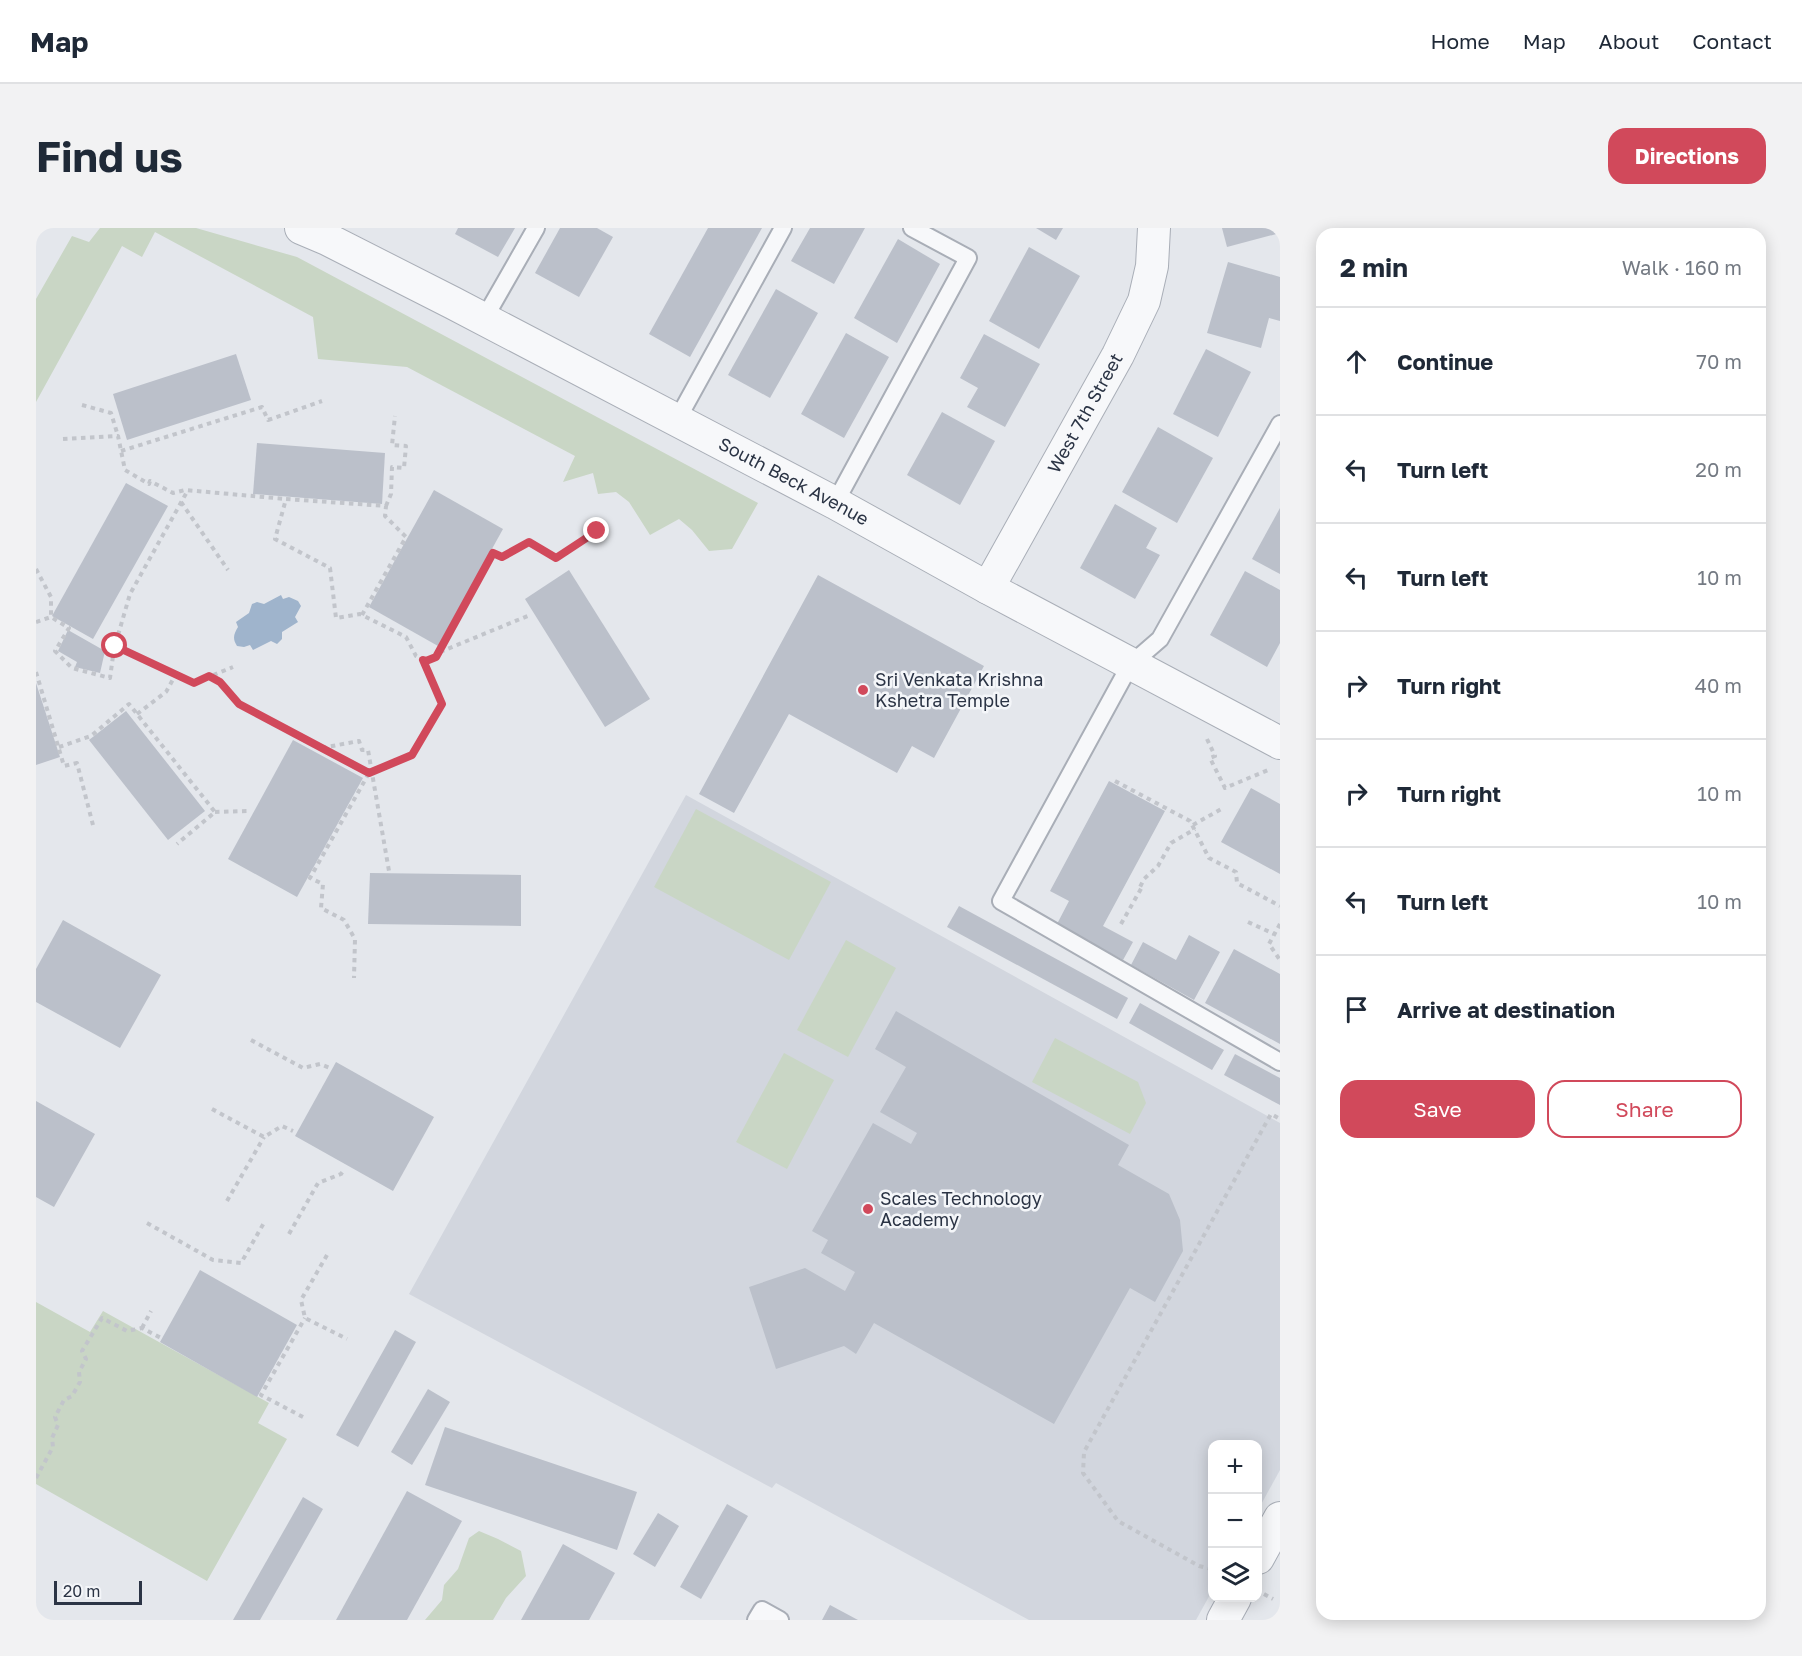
<!DOCTYPE html>
<meta charset="utf-8">
<style>
body{margin:0;font-family:"Golos Text",sans-serif;background:#f2f2f3;color:#1f2937}
.controls{position:absolute;right:18px;bottom:18px;display:grid;overflow:hidden;border-radius:12px;box-shadow:0 3px 15px #0003}
.controls button{width:54px;height:54px;display:grid;place-items:center;padding:0;border:0;border-bottom:2px solid #e0e1e3;background:#fff;color:#1f2937;font:30px sans-serif}
.scale{position:absolute;left:18px;bottom:15px;width:88px;box-sizing:border-box;padding-left:6px;border:3px solid #2b3445;border-top:0;font-size:16px;line-height:21px;white-space:nowrap;color:#2b3445;-webkit-text-stroke:4px #f4f6f9;paint-order:stroke}
.stop{position:absolute;width:18px;height:18px;margin:-14px;border:4px solid #d1495b;border-radius:50%;background:#fff}
.stop.end{background:#d1495b;border-color:#fff;box-shadow:0 2px 6px #0008}
.list{margin:0;padding:0;list-style:none}
h2{display:flex;justify-content:space-between;align-items:center;height:78px;margin:0;padding:0 24px;font-size:26px}
h2 small{font-size:20px;font-weight:400;color:#747a83}
.list li{display:grid;grid-template-columns:39px 1fr auto;gap:18px;align-items:center;box-sizing:border-box;height:108px;padding:0 24px;border-top:2px solid #e0e1e3}
.list b{display:block;font-size:22px;white-space:nowrap}
.list em{font-size:20px;font-style:normal;color:#747a83}
.actions{display:flex;gap:12px;padding:18px 24px}
.actions a{flex:1;padding:14px 0;border:2px solid #d1495b;border-radius:18px;text-align:center;font-size:21px;color:#d1495b}
.actions .main{background:#d1495b;color:#fff}
.icon{flex:none;width:33px;height:33px;fill:none;stroke:currentColor;stroke-width:2;stroke-linecap:round;stroke-linejoin:round}
.map{position:relative;flex:none;width:1244px;height:1392px;overflow:hidden;border-radius:18px}
header{display:flex;align-items:center;gap:36px;box-sizing:border-box;height:84px;padding:0 30px;background:#fff;border-bottom:2px solid #e0e1e3}
header strong{font-size:28px}
nav{display:flex;gap:33px;margin-inline-start:auto;font-size:21px}
.intro{display:flex;align-items:center;justify-content:space-between;box-sizing:border-box;height:144px;padding:0 36px}
h1{margin:0;font-size:42px}
.button{padding:15px 27px;border-radius:18px;background:#d1495b;color:#fff;font-size:21px;font-weight:700}
main{display:flex;gap:36px;padding:0 36px}
aside{flex:1;background:#fff;border-radius:18px;box-shadow:0 3px 15px #0003}
.map>svg:first-child{display:block}
</style>
<header>
<strong>Map</strong>
<nav><a>Home</a><a>Map</a><a>About</a><a>Contact</a></nav>
</header>
<div class="intro"><h1>Find us</h1><a class="button">Directions</a></div>
<main>
<div class="map">
<svg width="1244" height="1392" viewBox="0 0 1244 1392">
<rect width="100%" height="100%" fill="#e4e7ec"/>
<polygon fill="#d2d6de" points="650,567 1244,895 1244,1242 1222,1282 1222,1216 1176,1216 1176,1363 1160,1392 993,1392 740,1255 736,1260 373,1066"/>
<g fill="#c9d6c5">
<polygon points="64,0 160,0 261,29 722,275 696,321 673,323 656,302 643,291 614,307 593,274 580,264 562,266 557,245 527,254 539,228 371,139 282,131 277,89 119,4 106,29 86,18 0,174 0,71 36,8 53,14"/>
<polygon points="660,581 795,654 753,732 618,659"/>
<polygon points="810,712 860,740 812,829 761,802"/>
<polygon points="1019,810 1102,854 1110,875 1094,906 996,854"/>
<polygon points="748,825 798,852 751,941 700,914"/>
<polygon points="0,1074 54,1104 67,1083 233,1175 222,1195 251,1211 171,1353 0,1256"/>
<polygon points="443,1303 462,1311 485,1323 490,1348 470,1370 457,1392 389,1392 406,1372 408,1357 422,1341 433,1310"/>
</g>
<path fill="#9fb4cc" d="M245,367l2,4 6,-2 9,4 3,5 -6,11 3,5 -16,10v7l-5,5 -6,-3 -18,9 -3,-5 -6,2 -7,-1c-5,-8 -3,-12 1,-19l-2,-5 13,-9 3,-9 5,-2 7,2z"/>
<g fill="#bbc0ca">
<polygon points="422,0 479,0 462,29 419,6"/>
<polygon points="524,0 561,0 577,9 543,69 499,45"/>
<polygon points="672,0 726,0 654,129 613,106"/>
<polygon points="774,0 829,0 798,56 755,33"/>
<polygon points="1000,0 1027,0 1020,12"/>
<polygon points="1186,0 1244,0 1244,5 1191,19"/>
<polygon points="862,11 904,36 861,115 818,90"/>
<polygon points="993,19 1044,48 1003,121 953,93"/>
<polygon points="1192,34 1244,49 1244,93 1233,90 1225,120 1171,105"/>
<polygon points="740,61 782,85 734,170 692,147"/>
<polygon points="810,105 853,129 808,210 765,186"/>
<polygon points="948,106 1004,136 969,199 931,179 942,160 924,150"/>
<polygon points="1170,121 1215,144 1182,209 1137,186"/>
<polygon points="200,126 215,172 91,212 77,166"/>
<polygon points="906,184 959,213 924,277 871,247"/>
<polygon points="1122,199 1177,230 1141,295 1086,264"/>
<polygon points="221,215 349,225 346,276 217,266"/>
<polygon points="90,255 132,278 57,411 16,388"/>
<polygon points="398,262 467,301 402,418 333,379"/>
<polygon points="1079,276 1121,300 1110,320 1124,327 1099,371 1044,340"/>
<polygon points="1244,280 1244,346 1216,331"/>
<polygon points="533,342 614,471 569,499 489,371"/>
<polygon points="1209,343 1244,362 1244,415 1231,439 1174,407"/>
<polygon points="782,347 948,438 898,530 876,518 861,545 753,486 698,585 663,566"/>
<polygon points="32,402 69,423 64,445 39,439 41,434 22,423"/>
<polygon points="0,455 24,529 0,537"/>
<polygon points="90,483 169,583 132,612 53,512"/>
<polygon points="257,512 327,550 261,669 192,631"/>
<polygon points="1073,553 1129,583 1067,698 1097,714 1087,732 1021,696 1033,673 1014,663"/>
<polygon points="1215,560 1244,576 1244,646 1185,614"/>
<polygon points="334,645 485,647 485,698 332,696"/>
<polygon points="923,678 1092,770 1081,791 911,699"/>
<polygon points="27,692 125,747 84,820 0,774 0,741"/>
<polygon points="1153,707 1184,724 1158,772 1095,737 1107,714 1140,732"/>
<polygon points="1198,721 1244,746 1244,816 1169,775"/>
<polygon points="1104,775 1188,822 1176,842 1093,795"/>
<polygon points="860,783 1093,917 1082,937 1133,966 1144,992 1147,1023 1119,1074 1094,1060 1018,1196 838,1095 820,1126 808,1118 740,1141 713,1059 769,1040 809,1063 819,1044 785,1025 792,1012 776,1003 837,895 875,916 881,905 844,884 870,839 839,821"/>
<polygon points="1199,826 1244,850 1244,877 1188,847"/>
<polygon points="300,834 398,889 357,963 259,908"/>
<polygon points="0,873 59,906 18,979 0,969"/>
<polygon points="164,1042 261,1097 221,1169 124,1114"/>
<polygon points="359,1102 380,1114 322,1219 300,1207"/>
<polygon points="392,1161 414,1174 376,1237 355,1224"/>
<polygon points="409,1199 601,1264 581,1322 389,1257"/>
<polygon points="371,1263 426,1293 371,1392 300,1392"/>
<polygon points="267,1269 287,1281 224,1392 197,1392"/>
<polygon points="691,1276 712,1288 665,1371 644,1359"/>
<polygon points="622,1285 643,1298 619,1339 597,1326"/>
<polygon points="527,1316 579,1345 553,1392 485,1392"/>
<polygon points="794,1377 822,1392 786,1392"/>
</g>
<g fill="none" stroke-linecap="round" stroke-linejoin="round">
<defs>
<g id="service">
<polyline points="448,91 500,0"/>
<polyline points="641,192 747,0"/>
<polyline points="1244,196 1124,411 1094,437 965,673 1244,834"/>
<polyline points="799,275 932,30 876,0"/>
<polyline points="720,1392 726,1382 744,1392"/>
</g>
<g id="minor">
<path id="s1" d="M265,0l26,11 126,64 382,200 153,85 292,155"/>
<path id="s2" d="M952,360l130,-233 26,-54 8,-35 2,-38"/>
<polyline points="1222,1330 1244,1290"/>
<polyline points="1187,1392 1199,1370"/>
</g>
</defs>
<use href="#service" stroke="#a9aeb7" stroke-width="20"/>
<use href="#minor" stroke="#a9aeb7" stroke-width="34"/>
<g stroke="#c2c5cb" stroke-width="4" stroke-dasharray="4.5 4.5" stroke-linecap="butt">
<polyline points="46,177 75,185 82,208"/>
<polyline points="27,211 82,208 89,242 113,256 114,253 137,265 149,262 250,271"/>
<polyline points="85,223 226,179 232,192 286,173"/>
<polyline points="145,274 192,342"/>
<polyline points="350,278 355,266 356,239 368,240 370,218 356,217 359,188"/>
<polyline points="0,341 15,369 15,389 33,400 19,423 36,440 74,450 78,421 94,366 152,262"/>
<polyline points="326,387 370,309 349,288 350,278 250,271 239,311 294,340 300,390 324,386 370,409 380,428 390,433 400,429 457,325 466,329 493,314 520,330 561,303"/>
<polyline points="0,394 15,389"/>
<polyline points="79,418 158,455 197,439"/>
<polyline points="404,424 494,387"/>
<polyline points="0,444 28,538 41,535 58,601"/>
<polyline points="173,449 184,454 203,476 333,545 274,650 287,656 285,680 308,692 319,711 318,750"/>
<polyline points="101,486 130,464 140,446"/>
<polyline points="1171,511 1179,528 1174,530 1189,560 1232,542"/>
<polyline points="23,519 55,508 93,476 179,584 141,616"/>
<polyline points="286,520 323,513 326,522 332,522 353,643"/>
<polyline points="336,542 376,527 406,476 387,432"/>
<polyline points="1079,553 1154,593 1173,630 1200,644 1201,655 1244,678"/>
<polyline points="179,584 214,583"/>
<polyline points="1157,597 1187,580"/>
<polyline points="1212,694 1238,706"/>
<polyline points="1085,696 1106,659 1104,659 1108,651 1122,638 1135,615 1159,601"/>
<polyline points="1244,696 1233,716 1244,732"/>
<polyline points="215,812 267,840 284,836 294,840"/>
<polyline points="176,881 228,909 246,898 257,903"/>
<polyline points="191,973 228,909"/>
<polyline points="111,995 177,1032 205,1035 229,993"/>
<polyline points="253,1006 282,955 305,946 308,942"/>
<polyline points="291,1027 265,1072 269,1090 311,1111"/>
<polyline points="106,1100 115,1083"/>
<polyline points="267,1189 225,1167 269,1090"/>
<polyline points="0,1250 17,1219 16,1210 22,1197 19,1189 28,1172 36,1168 44,1154 43,1144 50,1131 46,1123 66,1090 91,1103 106,1100 125,1110"/>
<polyline points="1176,1341 1163,1338 1082,1293 1047,1245 1048,1224 1235,886 1244,891"/>
<polyline points="1228,1366 1237,1371"/>
</g>
<use href="#service" stroke="#f7f8fa" stroke-width="16"/>
<use href="#minor" stroke="#f7f8fa" stroke-width="32"/>
</g>
<g fill="none" stroke-linecap="round" stroke-linejoin="round">
<polyline stroke="#d1495b" stroke-width="8" points="79,418 158,455 173,448 184,454 203,476 333,545 376,527 406,476 387,432 390,433 400,429 457,325 466,329 493,314 520,330 561,303"/>
</g>
<g fill="#d1495b" stroke="#f4f6f9" stroke-width="2">
<circle cx="827" cy="462" r="6"/>
<circle cx="832" cy="981" r="6"/>
</g>
<g text-anchor="middle" stroke-width="5" stroke-linejoin="round" paint-order="stroke">
<g font-size="18" fill="#2b3445" stroke="#f4f6f9">
<text dy="6" stroke="none"><textPath href="#s2" startOffset="200">West 7th Street</textPath></text>
<text dy="6" stroke="none"><textPath href="#s1" startOffset="554">South Beck Avenue</textPath></text>
</g>
<g font-size="18" fill="#2b3445" stroke="#f4f6f9" text-anchor="start">
<text x="839" y="458">Sri Venkata Krishna<tspan x="839" dy="21">Kshetra Temple</tspan></text>
<text x="844" y="977">Scales Technology<tspan x="844" dy="21">Academy</tspan></text>
</g>
</g>
</svg>
<div class="controls">
<button>+</button>
<button>−</button>
<button><svg class="icon" aria-label="layers" viewBox="0 0 24 24"><path d="M12 4l9 5-9 5-9-5zM3 14l9 5 9-5"/></svg></button>
</div>
<div class="scale">20 m</div>
<div class="stop" style="left:79px;top:418px"></div>
<div class="stop end" style="left:561px;top:303px"></div>
</div>
<aside>
<h2>2 min<small>Walk · 160 m</small></h2>
<ul class="list">
<li><svg class="icon" aria-label="ahead" viewBox="0 0 24 24"><path d="M12 20V5M6 11l6-6 6 6"/></svg><div><b>Continue</b></div><em>70 m</em></li>
<li><svg class="icon" aria-label="left" viewBox="0 0 24 24"><path d="M17 20v-9H6M10 6l-5 5 5 5"/></svg><div><b>Turn left</b></div><em>20 m</em></li>
<li><svg class="icon" aria-label="left" viewBox="0 0 24 24"><path d="M17 20v-9H6M10 6l-5 5 5 5"/></svg><div><b>Turn left</b></div><em>10 m</em></li>
<li><svg class="icon" aria-label="right" viewBox="0 0 24 24"><path d="M7 20v-9h11M14 6l5 5-5 5"/></svg><div><b>Turn right</b></div><em>40 m</em></li>
<li><svg class="icon" aria-label="right" viewBox="0 0 24 24"><path d="M7 20v-9h11M14 6l5 5-5 5"/></svg><div><b>Turn right</b></div><em>10 m</em></li>
<li><svg class="icon" aria-label="left" viewBox="0 0 24 24"><path d="M17 20v-9H6M10 6l-5 5 5 5"/></svg><div><b>Turn left</b></div><em>10 m</em></li>
<li><svg class="icon" aria-label="arrive" viewBox="0 0 24 24"><path d="M6 21V4h12l-3 4 3 4H6"/></svg><div><b>Arrive at destination</b></div></li>
</ul>
<div class="actions"><a class="main">Save</a><a>Share</a></div>
</aside>
</main>
